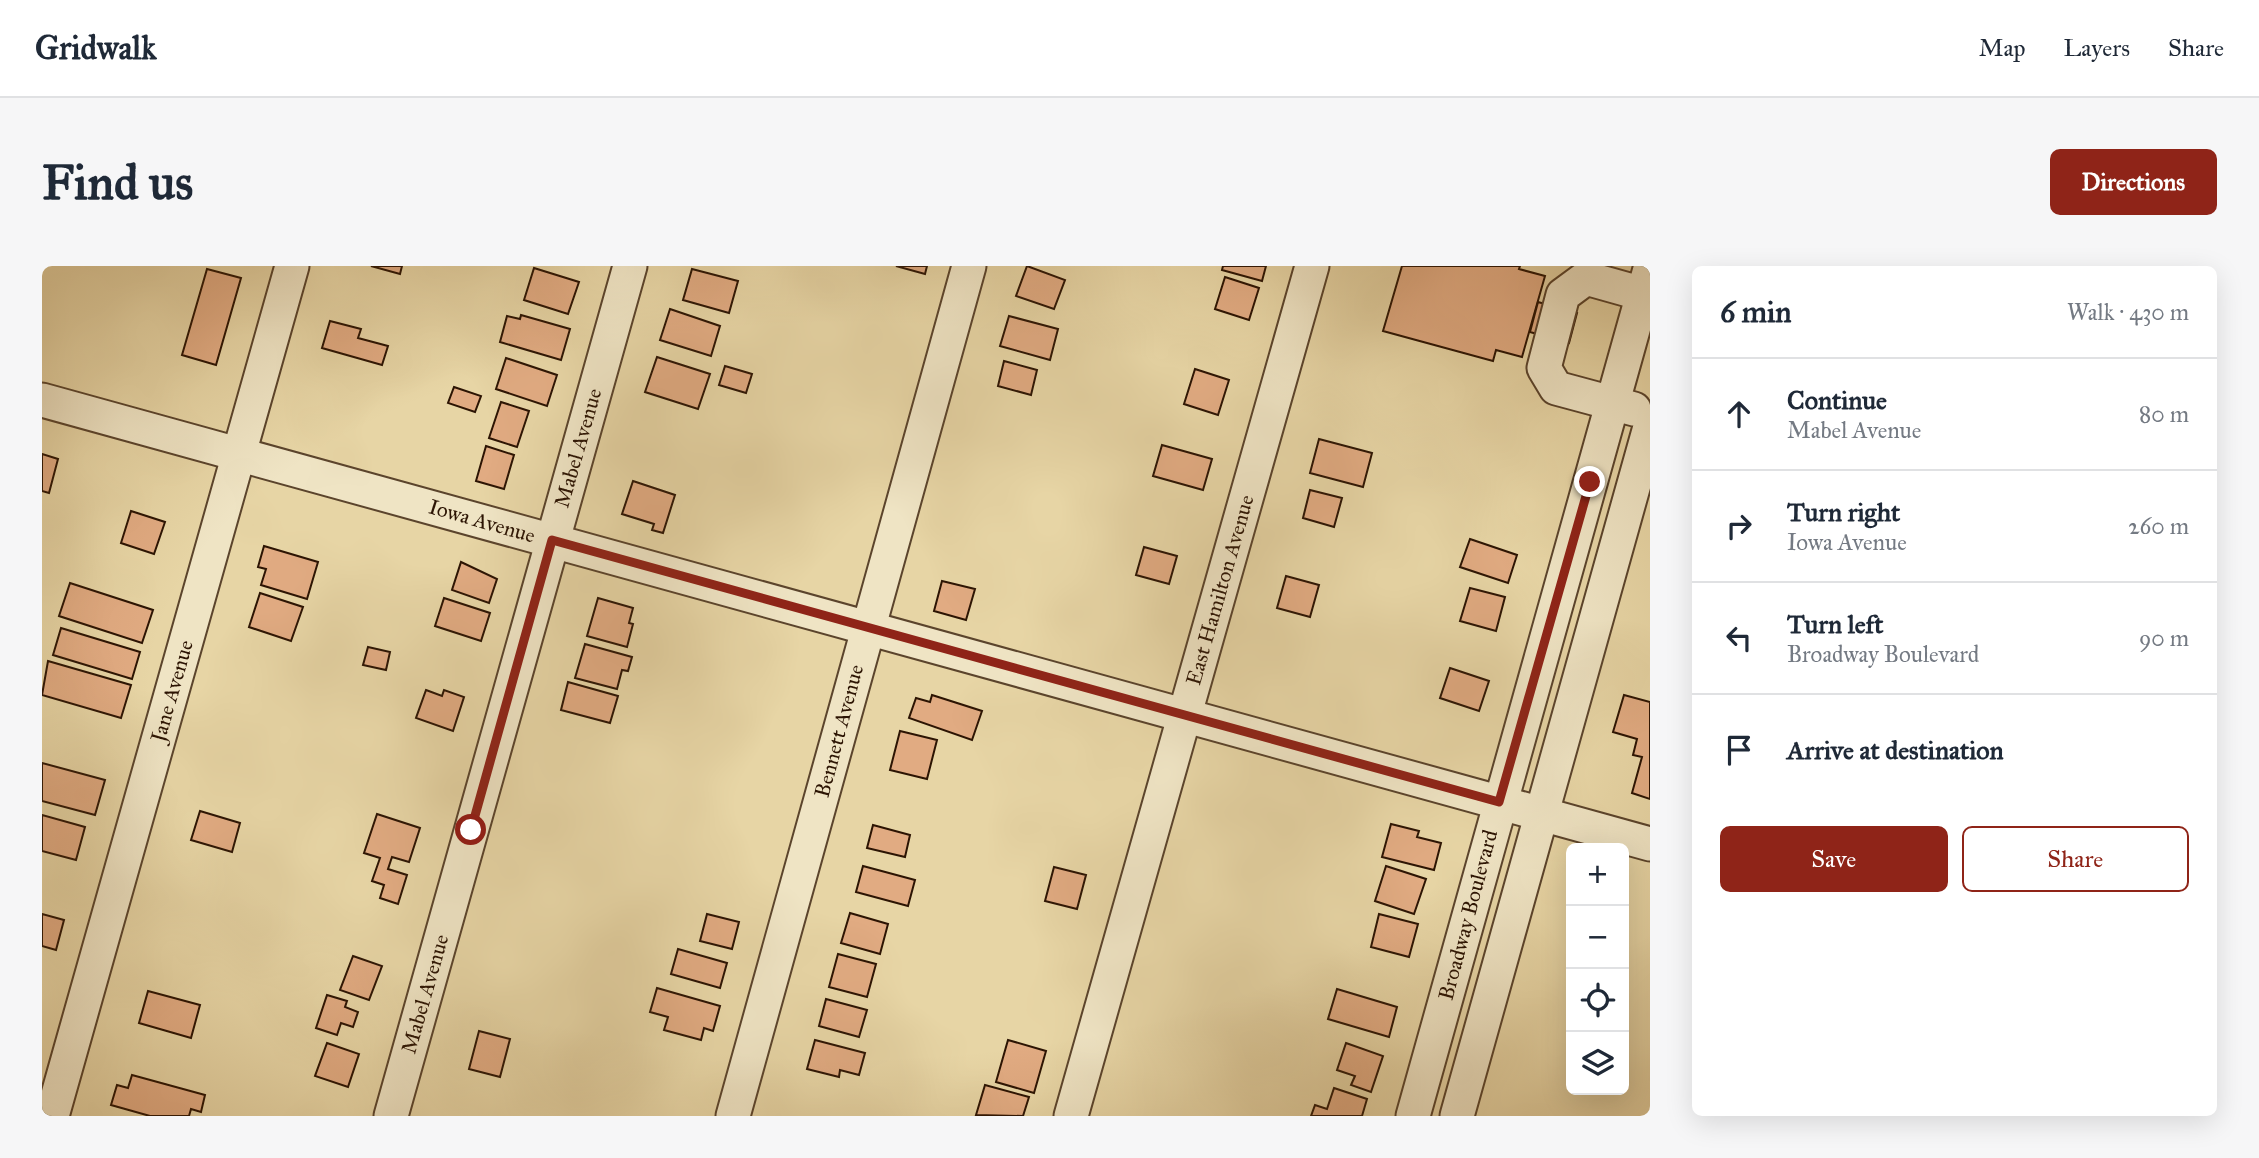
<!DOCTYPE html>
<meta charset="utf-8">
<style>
body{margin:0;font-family:"IM FELL Great Primer",serif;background:#f6f6f7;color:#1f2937}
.controls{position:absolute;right:21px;bottom:21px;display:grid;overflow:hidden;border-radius:10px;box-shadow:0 7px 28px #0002}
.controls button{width:63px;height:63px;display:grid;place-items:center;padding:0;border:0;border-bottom:2px solid #e0e1e3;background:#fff;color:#1f2937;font:35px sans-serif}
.stop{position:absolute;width:21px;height:21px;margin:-16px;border:5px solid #8f2418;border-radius:50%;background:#fff}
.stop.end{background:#8f2418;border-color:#fff;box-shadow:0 2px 7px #0008}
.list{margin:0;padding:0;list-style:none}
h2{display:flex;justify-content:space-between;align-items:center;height:91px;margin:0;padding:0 28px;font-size:30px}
h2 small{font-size:23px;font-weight:400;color:#747a83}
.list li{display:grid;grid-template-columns:46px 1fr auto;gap:21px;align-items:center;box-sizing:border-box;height:112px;padding:0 28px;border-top:2px solid #e0e1e3}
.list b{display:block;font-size:26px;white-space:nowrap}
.list p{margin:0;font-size:23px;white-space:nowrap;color:#747a83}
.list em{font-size:23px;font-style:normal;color:#747a83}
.actions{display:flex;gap:14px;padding:21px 28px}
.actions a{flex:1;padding:16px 0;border:2px solid #8f2418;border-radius:10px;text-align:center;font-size:24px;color:#8f2418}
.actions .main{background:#8f2418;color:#fff}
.icon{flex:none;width:38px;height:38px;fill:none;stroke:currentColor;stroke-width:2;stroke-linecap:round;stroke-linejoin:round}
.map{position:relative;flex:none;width:1608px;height:850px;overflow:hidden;border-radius:10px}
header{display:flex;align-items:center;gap:42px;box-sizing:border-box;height:98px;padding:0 35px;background:#fff;border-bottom:2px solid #e0e1e3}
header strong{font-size:33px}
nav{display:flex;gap:38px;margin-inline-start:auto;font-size:24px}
.intro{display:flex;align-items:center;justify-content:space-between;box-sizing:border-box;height:168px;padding:0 42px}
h1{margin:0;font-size:49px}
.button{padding:18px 32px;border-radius:10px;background:#8f2418;color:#fff;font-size:24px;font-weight:700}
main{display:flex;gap:42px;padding:0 42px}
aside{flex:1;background:#fff;border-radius:10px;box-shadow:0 7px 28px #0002}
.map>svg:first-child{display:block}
</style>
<header>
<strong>Gridwalk</strong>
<nav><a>Map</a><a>Layers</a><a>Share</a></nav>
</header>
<div class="intro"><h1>Find us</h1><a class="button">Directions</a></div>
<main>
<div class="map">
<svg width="1608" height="850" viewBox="0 0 1608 850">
<rect width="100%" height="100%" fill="#e7d5a5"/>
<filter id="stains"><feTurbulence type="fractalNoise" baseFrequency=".00286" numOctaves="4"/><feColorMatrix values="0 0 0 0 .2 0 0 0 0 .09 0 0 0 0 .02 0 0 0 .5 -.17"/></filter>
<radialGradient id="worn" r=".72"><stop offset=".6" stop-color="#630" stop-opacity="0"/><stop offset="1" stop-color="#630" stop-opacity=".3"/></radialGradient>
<g fill="#e1ab82" stroke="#2c1403" stroke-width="2">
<polygon points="329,0 360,0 358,8"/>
<polygon points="854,0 885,0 883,8"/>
<polygon points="985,0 1023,14 1012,43 974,30"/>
<polygon points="1181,0 1224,0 1220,15 1180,4"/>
<polygon points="1360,0 1478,0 1477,3 1503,10 1480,91 1454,84 1451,95 1341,65"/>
<polygon points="492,2 537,16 526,48 482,34"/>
<polygon points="165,3 199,12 174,99 140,89"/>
<polygon points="650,3 696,15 687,47 641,34"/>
<polygon points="1183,11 1217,22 1207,54 1173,43"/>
<polygon points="1496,36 1535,47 1527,77 1488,66"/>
<polygon points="628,43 678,60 669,90 618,74"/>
<polygon points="479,49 528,63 519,94 458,76 465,50 478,53"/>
<polygon points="967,50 1016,63 1008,94 958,80"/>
<polygon points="288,55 319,63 316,72 346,80 340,99 280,82"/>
<polygon points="615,91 668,108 656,143 603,126"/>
<polygon points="464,92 515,109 505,140 454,123"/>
<polygon points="962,95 995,104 989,129 956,120"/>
<polygon points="683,100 710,108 704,127 677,119"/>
<polygon points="1153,103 1187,114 1176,149 1142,138"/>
<polygon points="412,121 439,130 433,146 406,137"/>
<polygon points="459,136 487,145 475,181 447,172"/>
<polygon points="1277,173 1330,187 1321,221 1268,207"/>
<polygon points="1120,179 1170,193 1161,224 1111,210"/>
<polygon points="444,180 472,189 462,223 434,215"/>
<polygon points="0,188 16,193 7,227 0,225"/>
<polygon points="591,215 633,229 621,267 610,264 612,258 580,248"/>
<polygon points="1268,224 1300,232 1292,261 1261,252"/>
<polygon points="89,245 123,256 112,288 79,277"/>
<polygon points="1428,273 1475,289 1466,317 1418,301"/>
<polygon points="222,280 276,296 265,333 219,319 224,303 216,301"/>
<polygon points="1102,281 1135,290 1127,318 1094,309"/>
<polygon points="419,296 455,313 447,337 410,324"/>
<polygon points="1244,310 1277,319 1268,351 1235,342"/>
<polygon points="900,315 933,323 924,354 892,345"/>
<polygon points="28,317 111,344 100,377 17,350"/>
<polygon points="1428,322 1463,331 1454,365 1418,355"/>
<polygon points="218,327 261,341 249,375 207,361"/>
<polygon points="402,332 448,347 439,375 393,360"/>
<polygon points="556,332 591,342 587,357 591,358 585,381 545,370"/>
<polygon points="19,362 98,386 90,413 11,389"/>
<polygon points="543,378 590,391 586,405 580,404 575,423 533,412"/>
<polygon points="326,381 348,386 344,404 321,399"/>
<polygon points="6,395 89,419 79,452 0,429"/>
<polygon points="1408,402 1447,415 1437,445 1398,432"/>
<polygon points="526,416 576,430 568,457 519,444"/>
<polygon points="384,424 400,430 402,424 422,431 411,465 374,452"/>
<polygon points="890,429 940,445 930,474 867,452 874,432 888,436"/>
<polygon points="1582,429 1608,436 1608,533 1590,527 1600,491 1591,489 1595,473 1571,466"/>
<polygon points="858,465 895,474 885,513 848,504"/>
<polygon points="0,497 63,514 53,549 0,535"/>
<polygon points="158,545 198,557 190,586 149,574"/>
<polygon points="335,548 378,562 367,596 350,591 346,603 365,609 356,638 338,632 342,619 330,615 338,592 322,587"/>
<polygon points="0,549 43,561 34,594 0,585"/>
<polygon points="1349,558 1377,565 1375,571 1399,577 1392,604 1340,591"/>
<polygon points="831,559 868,569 863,591 825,582"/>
<polygon points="821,600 873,614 866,640 814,626"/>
<polygon points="1344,600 1384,613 1372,648 1333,635"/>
<polygon points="1012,601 1044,609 1035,643 1003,635"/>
<polygon points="808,647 846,658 838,688 799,677"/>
<polygon points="0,648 22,654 14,684 0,680"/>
<polygon points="665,648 697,656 690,683 658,675"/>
<polygon points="1337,648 1376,658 1367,691 1329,681"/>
<polygon points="636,683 685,697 678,722 629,708"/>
<polygon points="796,688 834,698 825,731 787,721"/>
<polygon points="311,690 340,700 327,734 298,724"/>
<polygon points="615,722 678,740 671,765 662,762 659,774 622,764 626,751 608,746"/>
<polygon points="1295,723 1355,741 1347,771 1286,753"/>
<polygon points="106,725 158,739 149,772 97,757"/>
<polygon points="285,729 305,735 303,741 316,746 311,761 299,757 295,769 274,762"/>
<polygon points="784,733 825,744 817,771 777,760"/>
<polygon points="437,765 468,773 458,811 427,803"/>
<polygon points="773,774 823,787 817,809 798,804 797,811 765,803"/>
<polygon points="966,774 1004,785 992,827 954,816"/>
<polygon points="285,777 317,788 306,821 273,810"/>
<polygon points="1304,777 1341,790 1329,826 1309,819 1313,810 1295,804"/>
<polygon points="90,809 163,829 159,846 149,843 147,850 108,850 69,839 75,819 86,822"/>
<polygon points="943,819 987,831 981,850 934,849"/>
<polygon points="1292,822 1325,833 1320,850 1269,850 1273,839 1285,843"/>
</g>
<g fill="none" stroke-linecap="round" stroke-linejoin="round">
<defs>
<g id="minor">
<polyline points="0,134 1608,578"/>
<polyline points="1592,143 1514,122 1502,102 1521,29 1544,12 1601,28"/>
<polyline points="10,850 250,0"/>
<polyline points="349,850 588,0"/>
<polyline points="691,850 927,0"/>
<polyline points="1029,850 1270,0"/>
<polyline points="1371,850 1608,3"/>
<polyline points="1415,850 1608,161"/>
</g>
</defs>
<use href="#minor" stroke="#5b442c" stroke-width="37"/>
<use href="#minor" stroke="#efe4c4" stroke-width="33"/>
</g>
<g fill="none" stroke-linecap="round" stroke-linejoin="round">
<polyline stroke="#8f2418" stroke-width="9" points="429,564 510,274 1457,536 1548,216"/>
</g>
<g text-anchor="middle" stroke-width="6" stroke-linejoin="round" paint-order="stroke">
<g font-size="21" fill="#2c1403" stroke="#efe4c4">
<text transform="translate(536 182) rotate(-74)" y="7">Mabel Avenue</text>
<text transform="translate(440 255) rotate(16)" y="7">Iowa Avenue</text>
<text transform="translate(1178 324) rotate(-74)" y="7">East Hamilton Avenue</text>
<text transform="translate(130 425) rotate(-74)" y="7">Jane Avenue</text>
<text transform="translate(797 465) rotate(-75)" y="7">Bennett Avenue</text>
<text transform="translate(1426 649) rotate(-75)" y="7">Broadway Boulevard</text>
<text transform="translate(383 728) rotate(-74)" y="7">Mabel Avenue</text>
</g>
</g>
<rect width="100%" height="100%" filter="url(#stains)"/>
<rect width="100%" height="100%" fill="url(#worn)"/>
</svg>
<div class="controls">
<button>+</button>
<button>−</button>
<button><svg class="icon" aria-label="locate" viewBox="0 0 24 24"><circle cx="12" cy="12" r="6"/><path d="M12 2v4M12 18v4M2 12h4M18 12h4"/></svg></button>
<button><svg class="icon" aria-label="layers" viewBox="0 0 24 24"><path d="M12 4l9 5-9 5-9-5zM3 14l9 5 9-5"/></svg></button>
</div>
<div class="stop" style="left:429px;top:564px"></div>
<div class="stop end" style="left:1548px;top:216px"></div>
</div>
<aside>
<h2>6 min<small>Walk · 430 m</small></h2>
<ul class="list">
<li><svg class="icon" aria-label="ahead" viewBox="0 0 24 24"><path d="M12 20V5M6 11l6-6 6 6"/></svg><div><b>Continue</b><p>Mabel Avenue</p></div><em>80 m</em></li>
<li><svg class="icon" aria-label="right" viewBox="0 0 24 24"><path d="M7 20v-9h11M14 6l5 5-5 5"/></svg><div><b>Turn right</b><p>Iowa Avenue</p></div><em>260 m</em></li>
<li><svg class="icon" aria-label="left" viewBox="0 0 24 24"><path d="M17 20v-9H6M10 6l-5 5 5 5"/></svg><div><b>Turn left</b><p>Broadway Boulevard</p></div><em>90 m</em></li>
<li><svg class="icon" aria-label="arrive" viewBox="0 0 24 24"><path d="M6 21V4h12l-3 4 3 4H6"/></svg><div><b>Arrive at destination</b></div></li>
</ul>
<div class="actions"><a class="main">Save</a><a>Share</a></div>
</aside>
</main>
